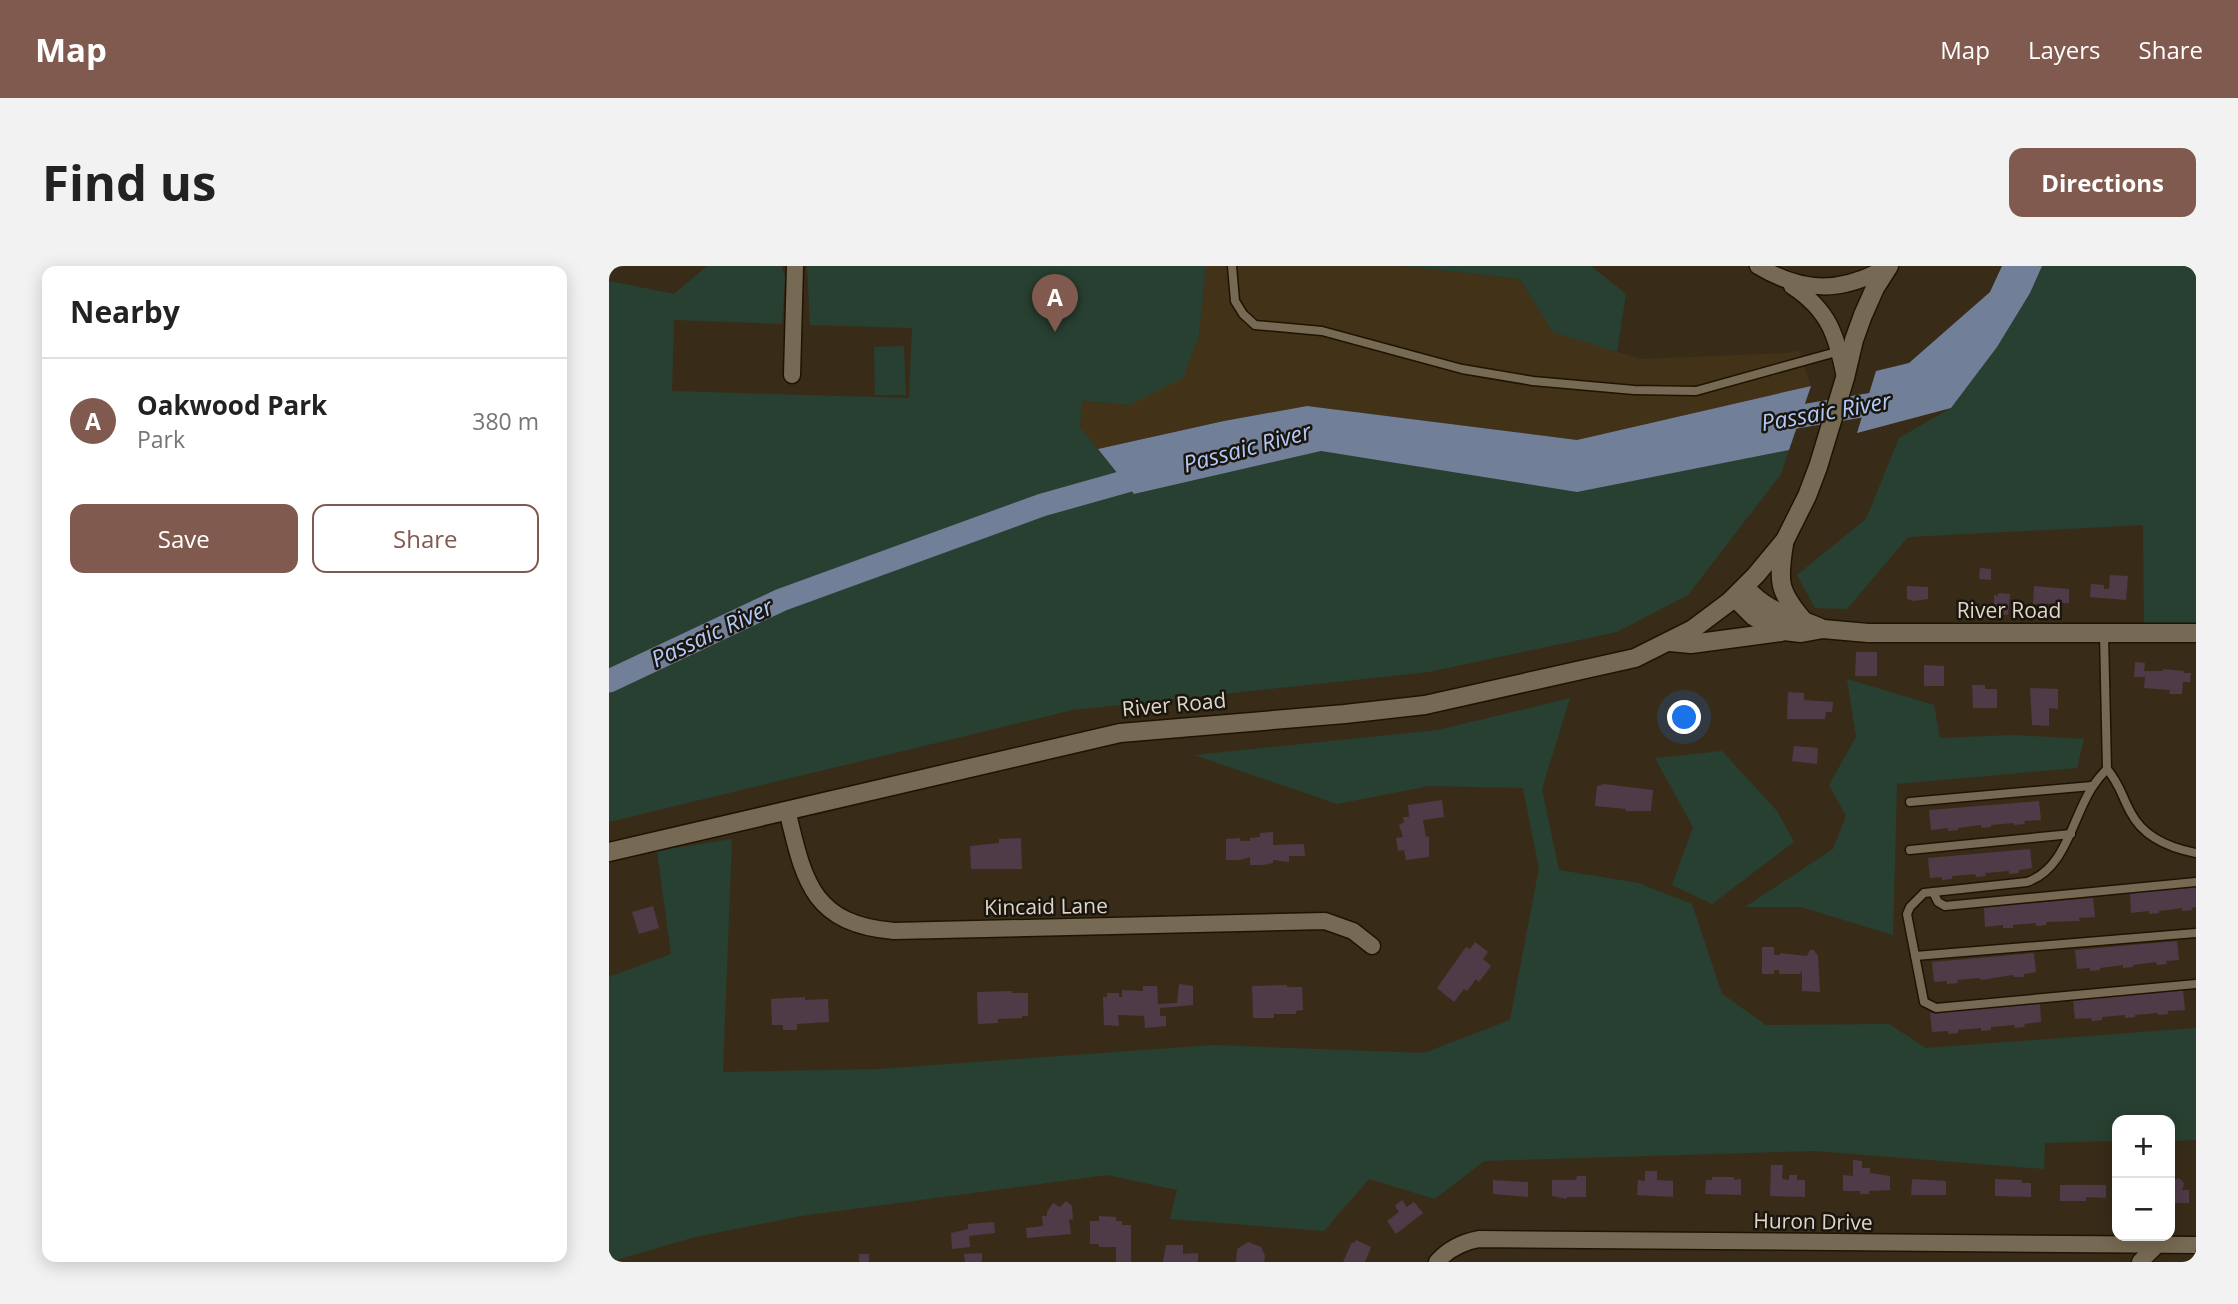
<!DOCTYPE html>
<meta charset="utf-8">
<style>
body{margin:0;font-family:"Open Sans",sans-serif;background:#f2f2f2;color:#222}
.controls{position:absolute;right:21px;bottom:21px;display:grid;overflow:hidden;border-radius:14px;box-shadow:0 4px 18px #0003}
.controls button{width:63px;height:63px;display:grid;place-items:center;padding:0;border:0;border-bottom:2px solid #e0e0e0;background:#fff;color:#222;font:35px sans-serif}
.you{position:absolute;left:1076px;top:452px;width:24px;height:24px;margin:-18px;border:5px solid #fff;border-radius:50%;background:#1a73e8;box-shadow:0 0 0 10px #1a73e833}
.badge{display:grid;place-items:center;width:46px;height:46px;border-radius:50%;background:#805a4f;color:#fff;font-size:23px;font-weight:700}
.pin{position:absolute;translate:-50% -58px;filter:drop-shadow(0 2px 4px #0008)}
.pin::after{content:'';position:absolute;top:37px;width:24px;height:21px;background:inherit;clip-path:polygon(0 0,100% 0,50% 100%)}
.list{margin:0;padding:0;list-style:none}
h2{display:flex;justify-content:space-between;align-items:center;height:91px;margin:0;padding:0 28px;font-size:30px}
h2 small{font-size:23px;font-weight:400;color:#767676}
.list li{display:grid;grid-template-columns:46px 1fr auto;gap:21px;align-items:center;box-sizing:border-box;height:126px;padding:0 28px;border-top:2px solid #e0e0e0}
.list b{display:block;font-size:26px;white-space:nowrap}
.list p{margin:0;font-size:23px;white-space:nowrap;color:#767676}
.list em{font-size:23px;font-style:normal;color:#767676}
.actions{display:flex;gap:14px;padding:21px 28px}
.actions a{flex:1;padding:16px 0;border:2px solid #805a4f;border-radius:14px;text-align:center;font-size:24px;color:#805a4f}
.actions .main{background:#805a4f;color:#fff}
.map{position:relative;flex:none;width:1587px;height:996px;overflow:hidden;border-radius:14px}
header{display:flex;align-items:center;gap:42px;box-sizing:border-box;height:98px;padding:0 35px;background:#805a4f;color:#fff}
header strong{font-size:33px}
nav{display:flex;gap:38px;margin-inline-start:auto;font-size:24px}
.intro{display:flex;align-items:center;justify-content:space-between;box-sizing:border-box;height:168px;padding:0 42px}
h1{margin:0;font-size:49px}
.button{padding:18px 32px;border-radius:14px;background:#805a4f;color:#fff;font-size:24px;font-weight:700}
main{display:flex;gap:42px;padding:0 42px}
aside{flex:1;background:#fff;border-radius:14px;box-shadow:0 4px 18px #0003}
.map>svg:first-child{display:block}
</style>
<header>
<strong>Map</strong>
<nav><a>Map</a><a>Layers</a><a>Share</a></nav>
</header>
<div class="intro"><h1>Find us</h1><a class="button">Directions</a></div>
<main>
<aside>
<h2>Nearby<small></small></h2>
<ul class="list">
<li><span class="badge">A</span><div><b>Oakwood Park</b><p>Park</p></div><em>380 m</em></li>
</ul>
<div class="actions"><a class="main">Save</a><a>Share</a></div>
</aside>
<div class="map">
<svg width="1587" height="996" viewBox="0 0 1587 996">
<rect width="100%" height="100%" fill="#382c19"/>
<polygon fill="#413218" points="597,0 795,0 911,13 945,66 1031,93 1177,87 1190,84 1202,120 968,174 698,140 615,155 489,183 471,161 473,135 520,139 590,70"/>
<g fill="#284031">
<polygon points="98,0 172,0 176,10 173,58 65,54 63,125 300,132 303,62 201,59 198,0 597,0 590,70 574,112 520,139 473,135 471,161 526,228 712,185 968,226 1180,184 1172,208 1079,329 1008,366 820,406 464,444 0,556 0,15 65,28"/>
<polygon points="795,0 982,0 1017,28 1008,86 944,66 911,13"/>
<polygon points="1433,0 1587,0 1587,359 1535,359 1534,259 1299,271 1238,343 1206,342 1188,309 1257,253 1290,172 1342,142 1388,81 1421,27"/>
<polygon points="295,80 297,129 266,129 265,81"/>
<polygon points="1238,413 1325,439 1331,472 1403,469 1475,473 1468,502 1288,518 1284,669 1192,641 1136,641 1224,583 1237,550 1220,519 1247,471"/>
<polygon points="961,432 933,523 950,604 1029,617 1083,638 1113,728 1157,759 1280,758 1317,782 1587,762 1587,874 1561,875 1561,854 1508,854 1508,875 1436,877 1435,903 1206,885 875,895 826,933 760,913 715,965 561,953 568,924 498,909 192,950 86,971 0,996 0,711 62,688 48,585 123,573 114,806 271,803 604,779 815,787 901,754 930,602 914,522 820,520 728,538 585,489 829,464"/>
<polygon points="1113,485 1168,545 1185,576 1103,638 1063,619 1084,561 1046,492"/>
</g>
<g fill="#727f99">
<polygon points="1393,0 1433,0 1421,27 1388,81 1342,142 1248,167 1267,105 1300,97 1381,26"/>
<polygon points="1202,120 1180,184 968,226 712,185 525,228 489,183 615,155 698,140 968,174"/>
</g>
<g fill="none" stroke-linecap="round" stroke-linejoin="round">
<g stroke="#727f99" stroke-width="23">
<polyline points="1163,155 1288,134"/>
<polyline points="0,415 172,334 433,239 543,208"/>
</g>
</g>
<g fill="#4f3a48">
<polygon points="1371,302 1382,303 1382,314 1370,313"/>
<polygon points="1501,309 1519,310 1517,334 1481,331 1482,318 1495,319 1495,323 1500,323"/>
<polygon points="1298,320 1319,321 1319,333 1305,335 1298,333"/>
<polygon points="1425,320 1460,323 1460,337 1424,338"/>
<polygon points="1389,327 1401,328 1399,349 1385,348 1385,329 1389,330"/>
<polygon points="1247,386 1268,386 1268,410 1246,410"/>
<polygon points="1526,396 1536,397 1535,405 1554,405 1554,403 1575,405 1575,407 1582,407 1581,416 1574,416 1573,428 1560,428 1561,424 1535,422 1536,411 1525,411"/>
<polygon points="1315,399 1335,400 1335,420 1315,420"/>
<polygon points="1363,419 1376,419 1376,423 1388,423 1388,442 1364,442"/>
<polygon points="1421,422 1449,423 1449,443 1440,442 1440,460 1423,459"/>
<polygon points="1179,426 1195,427 1195,434 1224,436 1223,446 1217,446 1216,453 1178,453"/>
<polygon points="1185,480 1209,482 1208,498 1183,495"/>
<polygon points="995,518 1044,524 1042,545 1016,545 1017,543 986,540 988,520"/>
<polygon points="833,534 835,551 814,554 817,571 820,570 820,591 797,594 795,584 789,585 787,572 794,571 790,559 795,556 794,551 800,551 799,539"/>
<polygon points="1430,535 1432,554 1415,555 1416,558 1405,559 1405,557 1382,559 1382,561 1372,562 1372,559 1349,562 1349,564 1339,565 1339,562 1322,564 1320,544"/>
<polygon points="664,566 664,579 695,578 696,590 680,590 680,596 664,594 664,597 654,599 641,599 641,591 631,594 617,594 617,573 631,572 631,575 641,575 641,572 651,571 651,567"/>
<polygon points="412,572 413,603 362,603 361,580 390,577 390,573"/>
<polygon points="1421,583 1423,602 1410,604 1410,607 1400,608 1400,605 1376,607 1377,610 1367,611 1366,608 1343,610 1343,613 1333,614 1333,611 1321,612 1319,592"/>
<polygon points="1587,621 1587,641 1583,642 1583,644 1573,645 1573,642 1550,645 1550,647 1540,648 1540,645 1522,647 1521,627"/>
<polygon points="1484,632 1486,651 1470,652 1471,655 1437,656 1437,659 1427,660 1427,657 1404,659 1404,662 1394,662 1394,659 1376,661 1375,641"/>
<polygon points="44,640 50,662 30,668 23,646"/>
<polygon points="1568,675 1570,694 1557,695 1558,698 1548,699 1547,696 1524,699 1524,701 1514,702 1514,699 1491,702 1491,704 1481,705 1481,702 1468,703 1466,684"/>
<polygon points="866,676 879,686 874,693 882,700 870,716 867,713 858,725 855,723 845,736 828,722 857,681 861,683"/>
<polygon points="1153,681 1165,681 1165,689 1171,689 1171,687 1198,690 1201,684 1205,684 1209,690 1211,726 1193,725 1193,704 1191,708 1170,708 1170,704 1165,704 1165,708 1153,708"/>
<polygon points="1425,687 1427,706 1415,708 1415,711 1405,711 1404,709 1372,714 1371,712 1348,714 1349,717 1338,718 1338,715 1325,716 1323,696"/>
<polygon points="570,718 584,720 584,739 551,742 551,750 557,750 557,760 536,762 535,750 513,749 509,749 510,760 495,759 494,731 498,731 498,727 510,727 510,731 513,731 513,724 534,725 534,720 548,720 549,738 568,737"/>
<polygon points="678,719 678,721 693,721 694,744 687,745 687,748 665,748 665,752 644,752 643,720"/>
<polygon points="1574,724 1576,744 1559,745 1559,748 1549,749 1549,747 1526,749 1526,751 1516,752 1516,749 1493,751 1493,754 1483,755 1482,752 1466,753 1464,734"/>
<polygon points="403,725 403,727 419,727 419,750 413,750 413,752 389,753 389,757 369,758 368,726"/>
<polygon points="196,731 196,734 219,733 220,756 188,758 188,764 174,764 174,759 163,759 162,733"/>
<polygon points="1431,737 1432,756 1415,758 1416,761 1406,762 1405,759 1382,761 1382,764 1372,765 1372,762 1349,764 1349,767 1339,768 1339,765 1323,766 1321,747"/>
<polygon points="1244,894 1253,895 1253,902 1261,902 1261,907 1281,910 1281,924 1260,925 1260,928 1251,928 1251,925 1234,925 1234,909 1244,910"/>
<polygon points="1162,899 1174,899 1173,913 1180,914 1180,909 1188,909 1188,914 1196,914 1196,931 1161,930"/>
<polygon points="1036,905 1048,905 1048,914 1064,915 1064,931 1028,929 1029,914 1036,915"/>
<polygon points="968,910 977,910 977,931 958,931 958,933 943,930 943,914 967,914"/>
<polygon points="1103,911 1125,911 1125,914 1132,913 1132,929 1096,928 1097,914 1103,914"/>
<polygon points="1561,912 1564,912 1564,915 1570,912 1575,917 1573,924 1580,924 1580,937 1565,937 1565,932 1561,932"/>
<polygon points="1303,913 1337,915 1337,929 1302,929"/>
<polygon points="1386,913 1413,914 1413,917 1422,917 1422,931 1386,930"/>
<polygon points="884,914 919,916 919,931 884,928"/>
<polygon points="1451,919 1497,919 1497,932 1477,931 1477,935 1451,935"/>
<polygon points="793,934 798,941 805,936 814,947 787,968 778,955 790,946 786,940"/>
<polygon points="457,935 463,940 464,953 460,954 462,968 418,972 417,962 434,960 433,950 438,950 438,946 444,937 451,941"/>
<polygon points="490,950 507,951 507,955 513,955 513,959 522,959 522,996 507,996 507,981 490,981 490,978 481,978 481,955 490,955"/>
<polygon points="385,956 386,967 360,970 361,981 343,983 342,967 359,963 359,958"/>
<polygon points="747,974 762,981 756,996 734,996 743,976 745,977"/>
<polygon points="639,976 652,981 656,990 655,996 627,996 628,983"/>
<polygon points="557,979 574,979 574,988 589,987 589,996 554,996"/>
<polygon points="373,987 373,996 356,996 355,988"/>
<rect x="250" y="988" width="10" height="8"/>
</g>
<g fill="none" stroke-linecap="round" stroke-linejoin="round">
<defs>
<g id="lane">
<polyline points="623,0 626,35 634,48 646,59 713,65 853,103 924,115 1025,124 1087,125 1231,85"/>
<path d="M1495,368l3,135c14,17 14,26 24,44 13,25 39,35 65,40"/>
<path d="M1498,503c-5,5 -10,11 -14,17 -21,31 -26,82 -66,96l-103,11 -14,14 -3,7 17,88 12,6 260,-24"/>
<polyline points="1301,536 1483,520"/>
<polyline points="1301,584 1462,568"/>
<polyline points="1324,626 1329,636 1336,640 1587,616"/>
<polyline points="1306,690 1587,667"/>
</g>
<g id="street">
<path d="M1149,0c45,27 84,27 129,1"/>
<path d="M1183,20c37,24 45,50 53,92"/>
<polyline points="183,109 186,0"/>
<path d="M178,544c17,70 24,114 107,121l431,-10 28,10 19,15"/>
<path d="M828,996c11,-13 26,-20 42,-23l717,6"/>
<polyline points="1531,996 1547,980"/>
</g>
<g id="secondary">
<path d="M1175,278c-6,37 -6,47 19,76"/>
<path d="M1136,321c26,29 46,27 78,42"/>
<polyline points="1126,332 1144,350 1164,362 1175,365 1192,367 1214,363 1259,367 1587,367"/>
<polyline points="1061,376 1082,378 1172,366"/>
<polyline points="0,586 511,467 736,448 816,439 1026,392 1084,363 1120,336 1147,309 1176,274 1198,230 1209,201 1236,112 1245,74 1254,49 1266,22 1280,0"/>
</g>
</defs>
<use href="#lane" stroke="#1f1403" stroke-width="11"/>
<use href="#street" stroke="#1f1403" stroke-width="19"/>
<use href="#secondary" stroke="#1f1403" stroke-width="21"/>
<use href="#lane" stroke="#776a54" stroke-width="8"/>
<use href="#street" stroke="#776a54" stroke-width="16"/>
<use href="#secondary" stroke="#776a54" stroke-width="18"/>
</g>
<g text-anchor="middle" stroke-width="5" stroke-linejoin="round" paint-order="stroke">
<g font-size="21" fill="#ded6cb" stroke="#1b160d">
<text x="1400" y="352">River Road</text>
<text transform="translate(565 439) rotate(-5)" y="7">River Road</text>
<text transform="translate(437 641) rotate(-1)" y="7">Kincaid Lane</text>
<text transform="translate(1204 956) rotate(1)" y="7">Huron Drive</text>
</g>
<g font-size="23" font-style="italic" fill="#b1cafa" stroke="#1b160d">
<text transform="translate(1217 146) rotate(-10)" y="8">Passaic River</text>
<text transform="translate(638 182) rotate(-15)" y="8">Passaic River</text>
<text transform="translate(103 367) rotate(-25)" y="8">Passaic River</text>
</g>
</g>
</svg>
<div class="controls">
<button>+</button>
<button>−</button>
</div>
<div class="you"></div>
<div class="pin badge" style="left:446px;top:66px">A</div>
</div>
</main>
